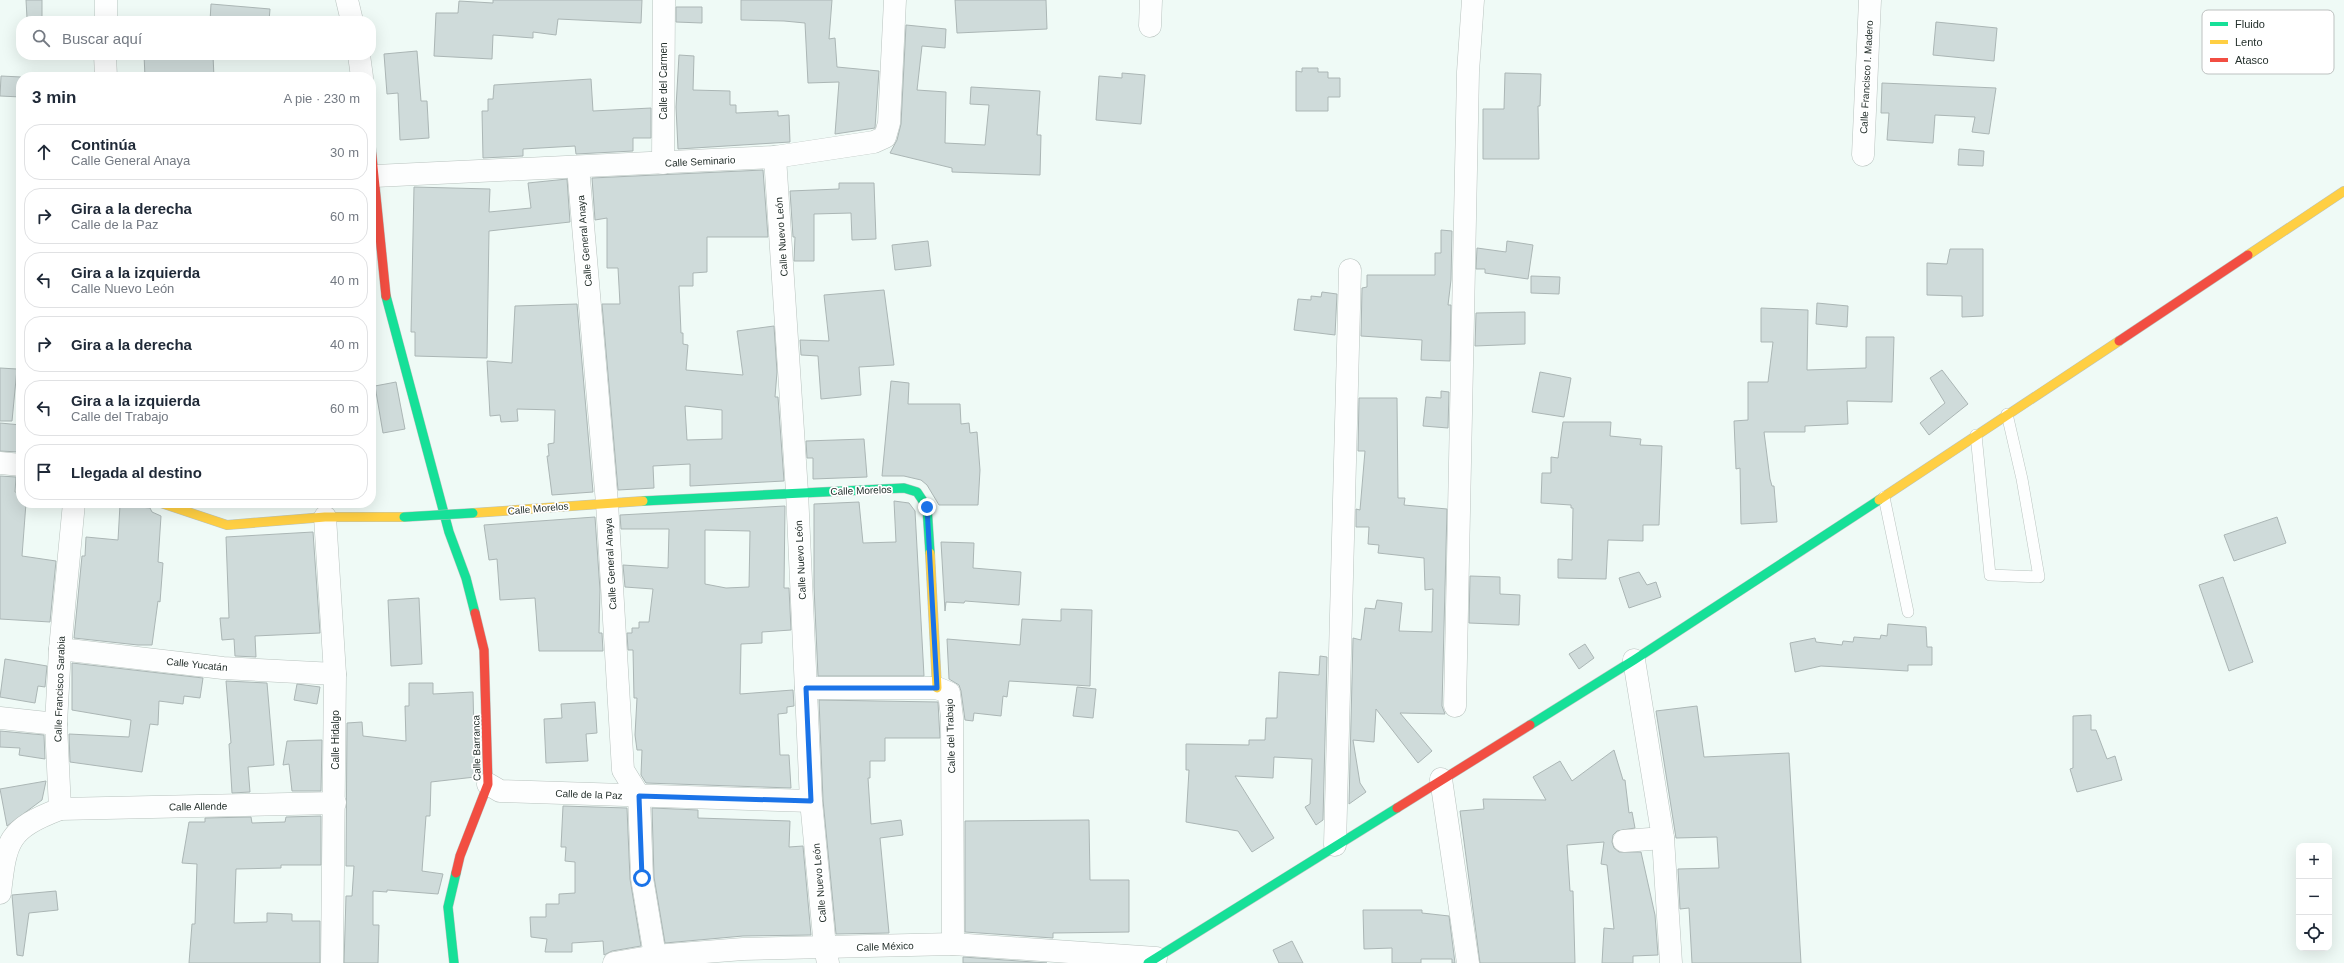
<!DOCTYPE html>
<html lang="es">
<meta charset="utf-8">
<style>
body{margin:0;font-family:Arial,sans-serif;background:#f6f6f7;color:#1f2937}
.controls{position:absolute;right:12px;bottom:12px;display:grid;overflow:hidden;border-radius:8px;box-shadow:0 4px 16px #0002}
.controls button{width:36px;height:36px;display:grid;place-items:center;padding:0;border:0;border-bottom:1px solid #e0e1e3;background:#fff;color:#1f2937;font:20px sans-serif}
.stop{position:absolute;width:12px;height:12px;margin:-9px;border:3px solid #1a73e8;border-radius:50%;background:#fff}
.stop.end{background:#1a73e8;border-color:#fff;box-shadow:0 1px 4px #0008}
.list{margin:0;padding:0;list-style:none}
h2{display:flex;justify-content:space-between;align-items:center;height:52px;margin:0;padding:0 16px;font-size:17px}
h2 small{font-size:13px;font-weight:400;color:#747a83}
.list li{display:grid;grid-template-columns:26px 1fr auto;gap:12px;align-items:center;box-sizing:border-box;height:56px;margin:0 8px 8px;padding:0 8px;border:1px solid #e0e1e3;border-radius:16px}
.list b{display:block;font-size:15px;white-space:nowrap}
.list p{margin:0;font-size:13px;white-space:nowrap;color:#747a83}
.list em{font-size:13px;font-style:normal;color:#747a83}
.icon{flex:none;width:22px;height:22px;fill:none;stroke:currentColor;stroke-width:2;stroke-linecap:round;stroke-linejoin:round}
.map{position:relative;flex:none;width:2344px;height:963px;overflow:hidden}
.search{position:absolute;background:#fff;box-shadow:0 4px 16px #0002;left:16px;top:16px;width:360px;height:44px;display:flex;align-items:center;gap:10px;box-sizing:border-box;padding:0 14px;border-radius:16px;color:#747a83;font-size:15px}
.panel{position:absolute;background:#fff;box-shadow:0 4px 16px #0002;left:16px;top:72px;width:360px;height:436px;border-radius:16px}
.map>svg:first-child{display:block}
</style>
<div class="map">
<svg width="2344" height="963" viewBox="0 0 2344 963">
<rect width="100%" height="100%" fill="#effaf6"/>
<g fill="#cfdbda" stroke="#abb6b5" fill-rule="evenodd">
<polygon points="26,0 42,0 42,17 27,18"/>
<polygon points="493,0 642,0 641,23 558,19 556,35 533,32 533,38 493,35 492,59 434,56 436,13 458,13 459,1 493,3"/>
<polygon points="741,0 832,0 829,39 835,38 837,67 879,71 875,128 835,134 839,82 808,83 805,23 784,21 741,20"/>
<polygon points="955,0 1046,0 1047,29 957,33"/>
<polygon points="211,4 270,9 269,21 210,21"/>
<polygon points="676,7 702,7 702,23 676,22"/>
<polygon points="1936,22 1997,28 1994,61 1933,55"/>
<polygon points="906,25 946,29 945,48 922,46 917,90 946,92 945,143 985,145 989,105 970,104 971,87 1040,91 1037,135 1041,135 1040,175 952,172 952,168 890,153 897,140 901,124"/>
<polygon points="417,51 421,101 427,101 429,138 400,140 398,93 387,94 384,54"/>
<polygon points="144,55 187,55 187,57 213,56 214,77 145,77"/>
<polygon points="679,55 694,56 693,90 730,91 730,105 736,105 736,113 778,111 778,116 789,115 790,142 678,149 676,107"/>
<polygon points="1302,68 1318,68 1318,72 1328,72 1328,78 1340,78 1340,97 1328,97 1328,111 1296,111 1296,71 1302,72"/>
<polygon points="1122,73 1145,75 1141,124 1096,120 1099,76 1122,78"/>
<polygon points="1505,73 1541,74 1540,106 1538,106 1539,159 1483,159 1483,109 1504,109"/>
<polygon points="1,76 21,77 21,97 0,96"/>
<polygon points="591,79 593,111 651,108 651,138 633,138 633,151 576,154 575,146 523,149 523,156 483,158 482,111 488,111 488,99 493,99 494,85"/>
<polygon points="1882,83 1996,88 1989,134 1972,132 1975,117 1935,115 1933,143 1887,140 1889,113 1881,113"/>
<polygon points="1959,149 1984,151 1983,166 1958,165"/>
<path d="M763,170l5,67h-61v35l-14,1v13h-14l2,47h2v11l5,1 -2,25 57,5 -6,-44 37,-5 3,46 -2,25h3l6,84 -94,5v-22l-37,2 1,22 -36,2 -16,-186h18l-2,-36h-11v-50l-12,2 -3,-42zM685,406l37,4v29l-35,1z"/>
<polygon points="567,179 570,222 489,231 487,358 415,356 415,332 411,332 414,187 490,189 489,212 531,208 528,183"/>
<polygon points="839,183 874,183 876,239 852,240 851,213 814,214 814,261 794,261 795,237 793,237 790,191 839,189"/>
<polygon points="1441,230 1452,231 1451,280 1448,305 1451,305 1450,361 1421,360 1422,340 1361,336 1362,288 1367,287 1367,275 1435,275 1435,253 1441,253"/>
<polygon points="928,241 931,266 895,270 892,245"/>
<polygon points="1507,241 1533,245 1528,279 1485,273 1485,269 1476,269 1477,248 1506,252"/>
<polygon points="1950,249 1983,249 1983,316 1962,317 1962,296 1927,295 1927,263 1947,264"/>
<polygon points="1531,276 1560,277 1559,294 1531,293"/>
<polygon points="884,290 894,365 859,367 861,395 821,399 818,356 801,355 800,340 829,341 824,295"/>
<polygon points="1322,292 1337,294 1335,335 1294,330 1298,299 1311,300 1311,296 1321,297"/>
<polygon points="1817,303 1848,306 1847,327 1816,324"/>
<polygon points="577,304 593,492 552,495 547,456 549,456 548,444 554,443 555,410 517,409 518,421 501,422 500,415 490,416 487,361 512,363 515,306"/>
<polygon points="1761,308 1808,310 1807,370 1866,368 1866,337 1894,337 1892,402 1847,401 1848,424 1805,426 1805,432 1764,432 1770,479 1772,486 1774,486 1777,522 1741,524 1740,468 1736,469 1734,421 1748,420 1748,382 1768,382 1773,342 1761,342"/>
<polygon points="1525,312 1525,344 1475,346 1476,313"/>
<polygon points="0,368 17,369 12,421 0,421"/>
<polygon points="1942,370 1968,404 1929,435 1920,423 1945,403 1930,378"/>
<polygon points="1540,372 1571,378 1564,417 1532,412"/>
<polygon points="891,381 909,383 908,404 960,404 961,424 969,423 970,433 977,432 980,470 978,505 939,505 927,485 921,480 904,476 882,476"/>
<polygon points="396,382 405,429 383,433 375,386"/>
<polygon points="1441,391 1449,392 1448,428 1423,426 1426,397 1441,398"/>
<polygon points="1359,398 1397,398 1398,498 1405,498 1404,505 1447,509 1442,706 1445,714 1400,713 1432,751 1418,763 1376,709 1374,742 1353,740 1360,783 1366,792 1349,804 1353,638 1361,640 1365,608 1375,609 1377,600 1402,603 1399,631 1432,632 1433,589 1425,590 1424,558 1378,553 1379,545 1368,544 1369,527 1356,527 1356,509 1360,510 1365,451 1358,451"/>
<polygon points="1563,422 1611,422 1610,436 1641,439 1640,445 1662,446 1659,525 1643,525 1643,541 1608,540 1606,579 1558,578 1558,559 1572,560 1573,508 1571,508 1571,505 1541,503 1542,473 1551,473 1551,457 1558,458"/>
<polygon points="0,423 21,425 19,452 0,451"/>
<polygon points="864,439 867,477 813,479 813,458 807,458 806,441"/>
<polygon points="0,476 16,477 15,492 21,493 21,503 26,503 22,556 56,561 50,622 0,619"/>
<polygon points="894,501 909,503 915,511 924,676 818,676 814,587 814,504 859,502 863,543 896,542"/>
<polygon points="120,505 150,508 152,512 161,516 158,562 163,563 160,602 158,601 152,645 138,645 74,638 82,556 85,556 86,537 118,540"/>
<path d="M785,506l-1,82h5l2,42 -29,2v11l-21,1 -1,50 53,-4 1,16 -7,1v6l-9,1 2,41h9l2,33 -145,-5 -5,-8 1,-25h-5l-2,-15 2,-37h-3l-1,-48h-5l-1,-17h5v-5h7v-6h10l4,-33 -28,-2 -2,-22 45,3 1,-39h-48l-1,-14zM705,530l45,1 -1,56 -23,1 -21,-4z"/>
<polygon points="595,517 600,590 599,633 602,633 603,651 539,651 535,598 500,600 497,559 489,560 484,525"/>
<polygon points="2277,517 2286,543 2234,561 2224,535"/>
<polygon points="313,532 320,633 255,636 256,657 235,656 234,639 222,640 220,618 229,618 226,537"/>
<polygon points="941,542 974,543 973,568 1021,572 1019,605 965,601 964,603 946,602 945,611"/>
<polygon points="1639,572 1647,585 1656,582 1661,597 1629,608 1619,578"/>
<polygon points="1470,576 1500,577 1500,594 1520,595 1519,625 1469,623"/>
<polygon points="2223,577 2253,662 2229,671 2199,585"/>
<polygon points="419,598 422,664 391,666 388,600"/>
<polygon points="1061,609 1092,610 1090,686 1009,681 1007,697 1003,696 1001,716 974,713 973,721 965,720 961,691 959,685 949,679 947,639 1020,645 1022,619 1061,621"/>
<polygon points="1888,624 1926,627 1927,647 1932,647 1932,665 1908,665 1908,671 1821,666 1795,672 1790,643 1815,638 1816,642 1842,645 1843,641 1853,642 1854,637 1880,639 1881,635 1887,636"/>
<polygon points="1585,644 1594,658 1579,669 1569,654"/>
<polygon points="1320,656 1327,657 1323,820 1316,825 1305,807 1310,804 1312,759 1274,757 1273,778 1235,776 1274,838 1252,852 1238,831 1186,822 1189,770 1186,770 1186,744 1249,745 1249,740 1265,740 1266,718 1277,718 1279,672 1319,675"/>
<polygon points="5,659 47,666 45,687 38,686 35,703 0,697"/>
<polygon points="72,663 203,678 200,698 184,696 183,704 159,701 158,725 150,724 142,772 70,762 69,734 129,737 131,720 72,710"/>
<polygon points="226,681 267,683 274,765 248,767 250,792 232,793 229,744 231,743"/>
<polygon points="409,683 433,683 433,694 473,692 475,777 431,782 430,816 426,816 422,871 443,874 438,894 387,890 387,892 373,891 373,925 379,925 378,963 344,963 346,896 352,896 354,866 346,866 347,723 362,722 363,736 406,741 405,706 409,706"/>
<polygon points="297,684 320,687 317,704 294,700"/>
<polygon points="1077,687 1096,689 1093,718 1073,716"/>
<polygon points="819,700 938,702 940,738 885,738 885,761 870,761 870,778 868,778 871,824 901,820 903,835 880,838 889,933 836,934 823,800"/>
<polygon points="595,702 597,733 586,734 588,761 546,763 544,719 562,718 561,704"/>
<polygon points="1697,706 1704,757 1789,753 1801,963 1692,963 1689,908 1680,909 1678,869 1719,868 1717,837 1676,838 1656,711"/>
<polygon points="2091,715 2091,730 2096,730 2107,759 2115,756 2122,780 2077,792 2070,769 2073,768 2073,716"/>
<polygon points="0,731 44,735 45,759 19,755 20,748 0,747"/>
<polygon points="322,740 321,791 292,791 289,764 283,765 287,741"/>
<polygon points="1614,750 1623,780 1625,780 1629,813 1632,812 1635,828 1617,831 1613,835 1612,842 1614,848 1619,852 1641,852 1655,915 1658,955 1633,956 1633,963 1602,963 1604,928 1614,929 1607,865 1601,864 1604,842 1567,845 1570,891 1573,891 1575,963 1480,963 1460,811 1484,809 1483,799 1546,800 1533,777 1560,761 1572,781"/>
<polygon points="46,781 42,800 7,826 0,789"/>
<polygon points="563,806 627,808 630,879 641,946 612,951 604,955 603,941 572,943 572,952 545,952 547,939 531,937 530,917 546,917 546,904 559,904 559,894 575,893 575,862 565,861 566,847 561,847"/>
<polygon points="652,808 698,810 698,818 790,821 789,847 803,846 811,935 743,936 665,943 654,877"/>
<polygon points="321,816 321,865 281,865 281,868 236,869 234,923 267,922 267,913 292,914 292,921 320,921 320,963 189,963 192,924 195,924 197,864 182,863 189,822 205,822 205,818 251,817 252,823 285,822 286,817"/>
<polygon points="1089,820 1090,880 1129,880 1129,932 1053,933 1053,938 965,932 965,821"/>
<polygon points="56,891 58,910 29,913 23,956 17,955 12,895"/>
<polygon points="1363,910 1422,910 1422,913 1449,916 1455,963 1452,963 1452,959 1421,959 1421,963 1392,963 1392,948 1364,949"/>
<polygon points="1292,941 1303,963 1279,963 1273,950"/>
<polygon points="963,957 1047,963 963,963"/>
</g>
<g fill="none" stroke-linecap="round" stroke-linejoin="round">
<defs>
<g id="lane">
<polyline points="1976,435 1990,575 2039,577 2022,479 2007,414"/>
<polyline points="1884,497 1908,612"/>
</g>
<g id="street">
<polyline points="347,0 352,21"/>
<polyline points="106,21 106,0"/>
<polyline points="1150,26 1151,0"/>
<polyline points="105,55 106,77"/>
<polyline points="359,55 362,77"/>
<polyline points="1863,155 1870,0"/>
<polyline points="775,157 797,492 811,801 825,947 828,963"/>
<polyline points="663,163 664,0"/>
<polyline points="578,167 607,503 623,770 639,796 642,878 655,956"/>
<polyline points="375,176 775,157 874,142 885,137 889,123 895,0"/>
<polyline points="0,463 21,465"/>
<polyline points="325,517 335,674 332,963"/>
<polyline points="60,649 223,668 335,674"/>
<polyline points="1634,660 1663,838 1671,963"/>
<polyline points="806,688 937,688 949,693 952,717 953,944"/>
<polyline points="1455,706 1468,72 1473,0"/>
<polyline points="0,718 56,724"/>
<polyline points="1441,779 1468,963"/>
<polyline points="488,784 500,791 811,801"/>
<polyline points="60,809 56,724 60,649 74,503"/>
<polyline points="1624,841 1663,838"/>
<polyline points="1335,845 1350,270"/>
<path d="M0,893c6,-53 8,-64 60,-84l275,-6"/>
<polyline points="614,963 655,956 743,949 953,944 1156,958"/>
</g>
<g id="fast">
<polyline points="386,296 449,532 466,578 475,613"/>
<polyline points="643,501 904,488 917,492 927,507 930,553"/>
<polyline points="1530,725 1634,660 1879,500"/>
<polyline points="454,963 448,907 456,873"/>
<polyline points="1148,963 1397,808"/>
</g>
<g id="slow">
<polyline points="2248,255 2344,191"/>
<polyline points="1879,500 2119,341"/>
<polyline points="161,503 227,525 325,517 404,517"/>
<polyline points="473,513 643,501"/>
<polyline points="930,553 937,688"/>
</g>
<g id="jam">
<polyline points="371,147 386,296"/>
<polyline points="2119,341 2248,255"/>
<polyline points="1397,808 1530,725"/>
<polyline points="456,873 460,856 488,784 484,650 475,613"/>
</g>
</defs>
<use href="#lane" stroke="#b9c3bf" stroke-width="12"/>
<use href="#street" stroke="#b9c3bf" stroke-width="23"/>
<use href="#fast" stroke="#b9c3bf" stroke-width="10"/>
<use href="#slow" stroke="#b9c3bf" stroke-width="10"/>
<use href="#jam" stroke="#b9c3bf" stroke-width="10"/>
<use href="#lane" stroke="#fdfefe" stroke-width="11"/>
<use href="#street" stroke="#fdfefe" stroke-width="22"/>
<use href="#fast" stroke="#16e098" stroke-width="9"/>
<use href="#slow" stroke="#ffcf43" stroke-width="9"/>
<use href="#jam" stroke="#f24e42" stroke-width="9"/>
<defs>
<polyline id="fast-bridge" points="404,517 473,513"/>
</defs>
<use href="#fast-bridge" stroke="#b9c3bf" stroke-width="10" stroke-linecap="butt"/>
<use href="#fast-bridge" stroke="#16e098" stroke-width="9"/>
</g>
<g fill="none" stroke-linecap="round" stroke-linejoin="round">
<polyline stroke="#1a73e8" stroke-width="5" points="642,878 639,796 811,801 806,688 937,688 927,507"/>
</g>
<g text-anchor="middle" stroke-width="3.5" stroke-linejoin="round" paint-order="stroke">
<g font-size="10" fill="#24302c" stroke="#fff">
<text transform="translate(1866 77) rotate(-87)" y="4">Calle Francisco I. Madero</text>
<text transform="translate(663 81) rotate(-90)" y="4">Calle del Carmen</text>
<text transform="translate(700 161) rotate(-3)" y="4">Calle Seminario</text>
<text transform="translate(781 237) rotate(-94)" y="4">Calle Nuevo León</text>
<text transform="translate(584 241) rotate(-95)" y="4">Calle General Anaya</text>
<text transform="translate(861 490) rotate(-2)" y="4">Calle Morelos</text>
<text transform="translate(538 508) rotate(-5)" y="4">Calle Morelos</text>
<text transform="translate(800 560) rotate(-93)" y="4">Calle Nuevo León</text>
<text transform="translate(610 564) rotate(-93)" y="4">Calle General Anaya</text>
<text transform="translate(197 664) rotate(6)" y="4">Calle Yucatán</text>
<text transform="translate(59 689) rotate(-88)" y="4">Calle Francisco Sarabia</text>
<text transform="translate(950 736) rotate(-92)" y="4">Calle del Trabajo</text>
<text transform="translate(335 740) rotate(-90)" y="4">Calle Hidalgo</text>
<text transform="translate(476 748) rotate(-91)" y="4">Calle Barranca</text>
<text transform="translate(589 794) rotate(2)" y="4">Calle de la Paz</text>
<text transform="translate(198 806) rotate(-1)" y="4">Calle Allende</text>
<text transform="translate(819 883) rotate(-95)" y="4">Calle Nuevo León</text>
<text transform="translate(885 946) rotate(-2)" y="4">Calle México</text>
</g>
</g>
<rect x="2202" y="10" width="132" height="64" rx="6" fill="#fff" stroke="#bdc1c0" stroke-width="1"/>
<rect x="2210" y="22" width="18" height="4" fill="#16e098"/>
<rect x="2210" y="40" width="18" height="4" fill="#ffcf43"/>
<rect x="2210" y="58" width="18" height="4" fill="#f24e42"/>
<g font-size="11" fill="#24302c">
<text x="2235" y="28">Fluido</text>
<text x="2235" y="46">Lento</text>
<text x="2235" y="64">Atasco</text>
</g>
</svg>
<div class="controls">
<button>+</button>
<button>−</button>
<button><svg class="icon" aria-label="locate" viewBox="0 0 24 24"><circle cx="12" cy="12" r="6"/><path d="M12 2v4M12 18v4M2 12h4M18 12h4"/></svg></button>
</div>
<div class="stop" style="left:642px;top:878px"></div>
<div class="stop end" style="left:927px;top:507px"></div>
<div class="search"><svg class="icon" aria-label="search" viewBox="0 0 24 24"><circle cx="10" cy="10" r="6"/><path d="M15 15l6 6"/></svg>Buscar aquí</div>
<section class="panel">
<h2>3 min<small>A pie · 230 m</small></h2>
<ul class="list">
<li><svg class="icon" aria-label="ahead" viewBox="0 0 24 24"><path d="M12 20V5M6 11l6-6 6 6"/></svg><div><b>Continúa</b><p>Calle General Anaya</p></div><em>30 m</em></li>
<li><svg class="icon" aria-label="right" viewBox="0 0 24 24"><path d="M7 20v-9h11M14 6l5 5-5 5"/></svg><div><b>Gira a la derecha</b><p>Calle de la Paz</p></div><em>60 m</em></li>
<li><svg class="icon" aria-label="left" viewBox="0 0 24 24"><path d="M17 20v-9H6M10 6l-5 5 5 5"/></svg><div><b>Gira a la izquierda</b><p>Calle Nuevo León</p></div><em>40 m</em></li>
<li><svg class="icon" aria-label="right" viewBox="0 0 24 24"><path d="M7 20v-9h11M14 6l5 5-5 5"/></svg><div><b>Gira a la derecha</b></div><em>40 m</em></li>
<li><svg class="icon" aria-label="left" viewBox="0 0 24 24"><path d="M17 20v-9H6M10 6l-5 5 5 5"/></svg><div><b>Gira a la izquierda</b><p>Calle del Trabajo</p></div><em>60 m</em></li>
<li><svg class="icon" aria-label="arrive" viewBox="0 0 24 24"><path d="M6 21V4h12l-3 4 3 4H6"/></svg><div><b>Llegada al destino</b></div></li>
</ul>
</section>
</div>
